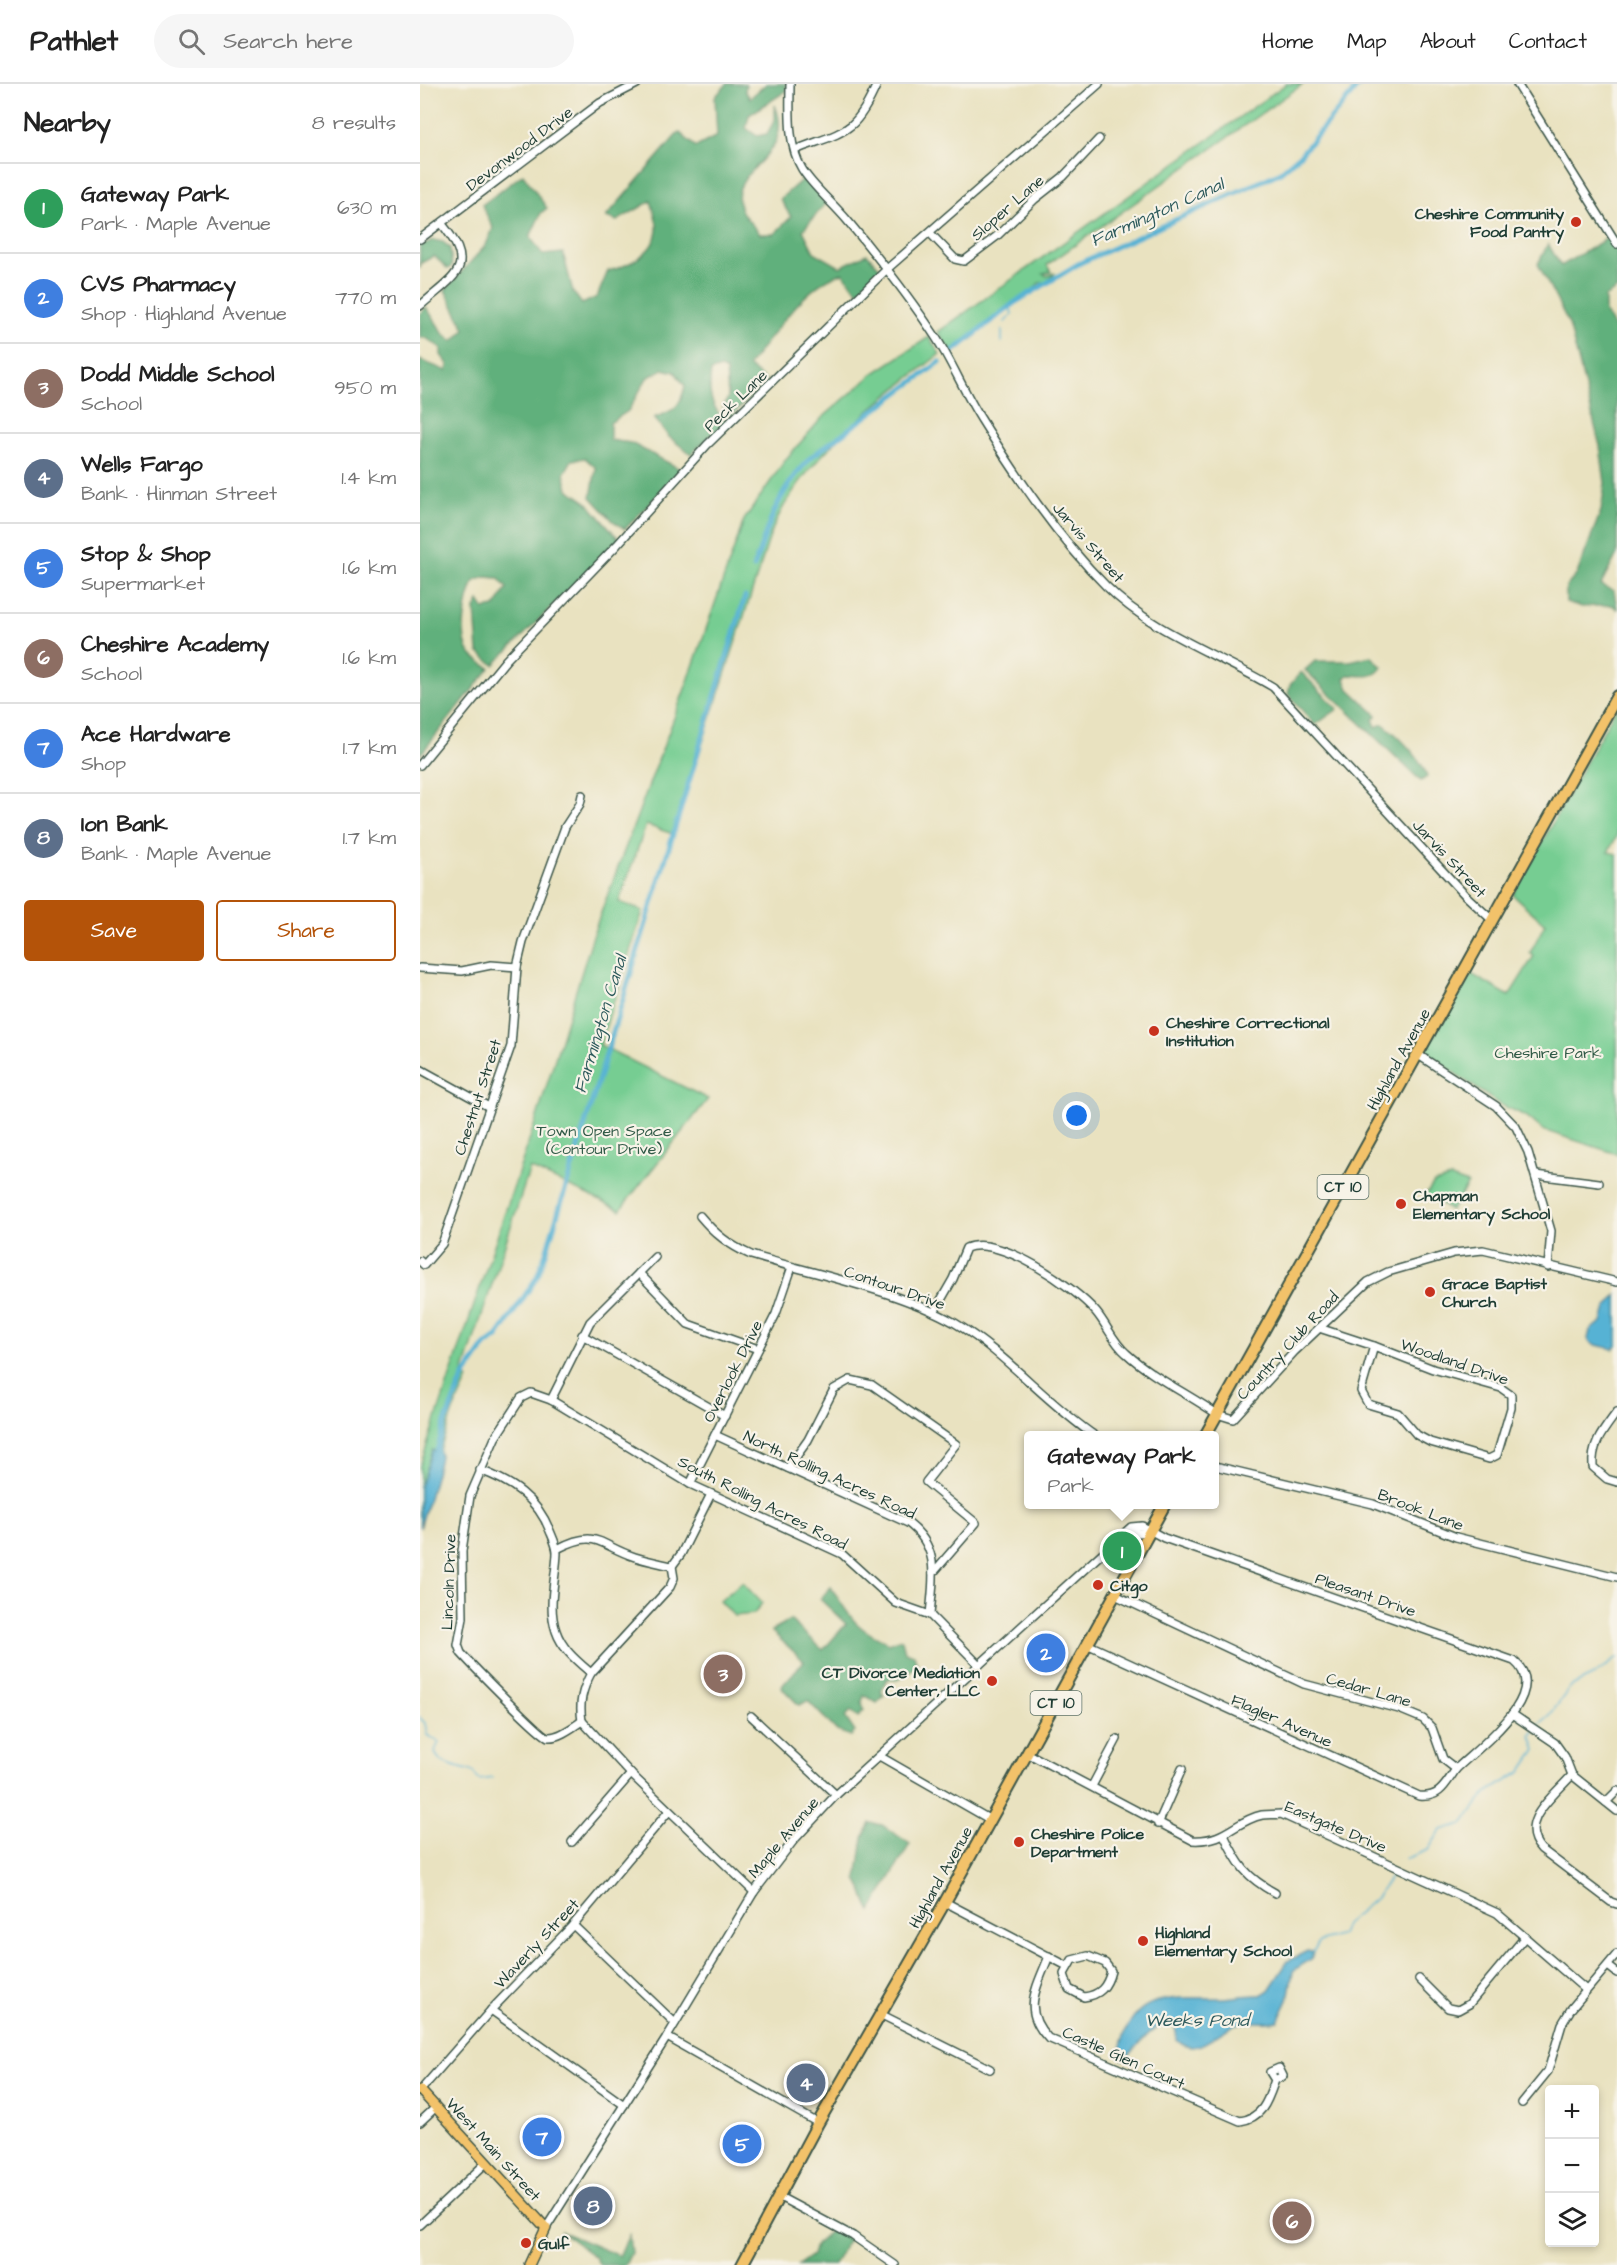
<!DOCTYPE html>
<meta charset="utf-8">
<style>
body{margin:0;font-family:"Architects Daughter",sans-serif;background:#f6f6f6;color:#222}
.controls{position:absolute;right:18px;bottom:18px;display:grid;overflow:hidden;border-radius:6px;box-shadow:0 3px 9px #0003}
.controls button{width:54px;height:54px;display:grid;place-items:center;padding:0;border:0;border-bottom:2px solid #e0e0e0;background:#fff;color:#222;font:30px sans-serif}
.you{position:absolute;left:657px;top:1032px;width:21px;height:21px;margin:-15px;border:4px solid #fff;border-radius:50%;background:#1a73e8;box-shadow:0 0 0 9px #1a73e833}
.badge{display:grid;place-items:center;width:39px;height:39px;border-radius:50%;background:#b45309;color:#fff;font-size:20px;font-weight:700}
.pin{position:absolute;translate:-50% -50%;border:3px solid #fff;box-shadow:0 2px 6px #0006}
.popup{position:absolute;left:604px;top:1347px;width:195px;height:78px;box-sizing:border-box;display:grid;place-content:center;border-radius:6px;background:#fff;filter:drop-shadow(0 2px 4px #0005);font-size:20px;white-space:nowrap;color:#767676}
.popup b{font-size:22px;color:#222}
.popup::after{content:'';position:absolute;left:50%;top:100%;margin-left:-12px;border:12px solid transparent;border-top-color:#fff}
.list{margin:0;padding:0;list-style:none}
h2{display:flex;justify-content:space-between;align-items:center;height:78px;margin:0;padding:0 24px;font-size:26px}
h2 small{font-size:20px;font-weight:400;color:#767676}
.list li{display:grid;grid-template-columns:39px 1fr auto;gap:18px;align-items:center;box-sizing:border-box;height:90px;padding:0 24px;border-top:2px solid #e0e0e0}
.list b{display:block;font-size:22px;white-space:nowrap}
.list p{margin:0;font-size:20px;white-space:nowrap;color:#767676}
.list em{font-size:20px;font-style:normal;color:#767676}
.actions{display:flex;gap:12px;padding:18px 24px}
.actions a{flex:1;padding:14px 0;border:2px solid #b45309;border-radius:6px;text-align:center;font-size:21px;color:#b45309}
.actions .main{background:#b45309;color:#fff}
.icon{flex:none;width:33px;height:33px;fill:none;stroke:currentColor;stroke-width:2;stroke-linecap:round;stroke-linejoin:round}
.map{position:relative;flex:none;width:1197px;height:2181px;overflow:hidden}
header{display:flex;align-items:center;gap:36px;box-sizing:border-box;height:84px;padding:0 30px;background:#fff;border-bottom:2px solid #e0e0e0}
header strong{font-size:28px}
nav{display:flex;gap:33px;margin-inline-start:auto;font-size:21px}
.search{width:420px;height:54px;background:#f6f6f6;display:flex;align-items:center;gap:15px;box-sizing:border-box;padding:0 21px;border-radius:33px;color:#767676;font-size:22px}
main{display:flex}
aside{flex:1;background:#fff}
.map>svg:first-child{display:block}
</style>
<header>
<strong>Pathlet</strong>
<div class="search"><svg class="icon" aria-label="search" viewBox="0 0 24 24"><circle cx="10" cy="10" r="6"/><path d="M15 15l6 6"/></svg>Search here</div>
<nav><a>Home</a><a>Map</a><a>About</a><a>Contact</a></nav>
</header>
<main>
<aside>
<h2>Nearby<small>8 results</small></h2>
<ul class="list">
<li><span class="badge" style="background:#2e9e5b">1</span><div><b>Gateway Park</b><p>Park · Maple Avenue</p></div><em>630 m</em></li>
<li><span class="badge" style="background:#3f7fe0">2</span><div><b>CVS Pharmacy</b><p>Shop · Highland Avenue</p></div><em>770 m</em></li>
<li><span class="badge" style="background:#8d6e63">3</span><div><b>Dodd Middle School</b><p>School</p></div><em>950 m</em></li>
<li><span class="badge" style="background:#5c6f8a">4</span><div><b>Wells Fargo</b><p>Bank · Hinman Street</p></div><em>1.4 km</em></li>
<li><span class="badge" style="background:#3f7fe0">5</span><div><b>Stop &amp; Shop</b><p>Supermarket</p></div><em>1.6 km</em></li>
<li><span class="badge" style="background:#8d6e63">6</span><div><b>Cheshire Academy</b><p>School</p></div><em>1.6 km</em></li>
<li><span class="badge" style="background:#3f7fe0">7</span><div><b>Ace Hardware</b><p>Shop</p></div><em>1.7 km</em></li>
<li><span class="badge" style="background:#5c6f8a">8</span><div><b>Ion Bank</b><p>Bank · Maple Avenue</p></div><em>1.7 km</em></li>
</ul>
<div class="actions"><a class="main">Save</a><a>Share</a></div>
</aside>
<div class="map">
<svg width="1197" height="2181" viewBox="0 0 1197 2181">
<rect width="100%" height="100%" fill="#f7f3e8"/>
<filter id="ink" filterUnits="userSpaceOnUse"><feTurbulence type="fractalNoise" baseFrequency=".0167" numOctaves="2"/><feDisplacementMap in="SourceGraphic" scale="12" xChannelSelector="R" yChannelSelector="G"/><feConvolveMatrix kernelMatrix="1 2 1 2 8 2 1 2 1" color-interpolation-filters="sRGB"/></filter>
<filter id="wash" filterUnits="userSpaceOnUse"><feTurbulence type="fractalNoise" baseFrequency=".008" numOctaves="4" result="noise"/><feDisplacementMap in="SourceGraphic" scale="24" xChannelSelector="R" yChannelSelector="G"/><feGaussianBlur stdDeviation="1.35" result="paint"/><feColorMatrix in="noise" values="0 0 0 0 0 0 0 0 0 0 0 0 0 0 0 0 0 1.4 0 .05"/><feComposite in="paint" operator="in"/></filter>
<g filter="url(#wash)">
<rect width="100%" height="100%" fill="#e9e2c0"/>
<g fill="#76cd92" stroke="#4a8563" stroke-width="1.5">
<polygon points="866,0 883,0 627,181 631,188 623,190 627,192 635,189 626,199 619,199 613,206 582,227 552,255 531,268 518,248"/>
<path d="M509,253l11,17c-61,48 -141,106 -169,179l-98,301 -27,-9 -27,77 24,9 -43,134 108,54 -88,111 -90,-42 -67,205 5,6 -15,32 -33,99v-44l116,-346 60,-194 93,-248 55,-158 42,-61 35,-40 53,-46z"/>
<polygon points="1197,622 1197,752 1188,768 1197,770 1197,1070 1123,1046 1106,1032 1079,1020 1005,968 1048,888 1089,912 1114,872 1110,869 1125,840 1093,811"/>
<polygon points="1031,1094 1048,1100 1031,1126 1005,1112 1014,1099"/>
<polygon points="714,1451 719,1451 720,1456 701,1489 679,1478 704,1456"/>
<polygon points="322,1498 342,1519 334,1530 314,1532 300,1517"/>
</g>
<g fill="#60b07c" stroke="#407658" stroke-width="1.5">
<path d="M307,0h19l-1,7 5,7 16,-14h20v7l-37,24 -3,13 11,8 10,-2 8,-15v-14c22,52 -44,62 -36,98 2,12 14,22 21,31h14l17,-17 -11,-18 25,-22 21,26 -23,27 11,22 26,15 27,-13 14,15 -23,23 -15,-19c-37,9 -71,64 -95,93l18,15 -37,37 -6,-10 5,-11 -2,-26 -5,-3 -10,3c-3,23 -1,34 15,51l-35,32 -22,-17 -15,-19c21,-8 26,-10 31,-32l-10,-14 -12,-3 -16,9 -19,33 -18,12v17l21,3 51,27 -57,59 -12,-8 -22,-24 5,-29 -11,-10 -13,2 -8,14 4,15 19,13 32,37 -125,126 -16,-13 -3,-43 4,-8 5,8 11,-2 12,-19 -9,-10 -12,-1 -12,4c-7,18 -16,55 -4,72 4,6 14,11 20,15l-70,87v-395l27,11 1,-7 -7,-9v-7l-15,-10h-6v-24l6,-7 17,26 10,8 12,-12 -20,-39 41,-45 7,-17 -11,-23 41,-31 24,34 -6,5 -11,24 13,18 20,-2 10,39 9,12 15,-7 11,-26c21,-5 51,-20 49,-46 -1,-8 -4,-17 -6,-24l-34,20 -11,-4 73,-85 17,15 21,-11 -2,-39z"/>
<polygon points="1189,153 1197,168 1197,205 1185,213 1185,228 1197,249 1197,470 1181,501 1194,507 1197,525 1192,521 1162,523 1146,518 1146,503 1157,490 1181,427 1185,399 1180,362 1149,240 1118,180 1128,160 1141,182"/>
<polygon points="13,156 23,158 30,164 32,182 28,185 14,172 1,179 0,184 0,162"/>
<path d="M951,572l11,11c-7,13 -22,8 -34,8l-3,4 4,10 28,26 -4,4 3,8 7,-3c15,11 40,36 44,53l-6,4 -116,-111 10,-9h35z"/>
<polygon points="881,588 918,625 895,641 868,610 870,601"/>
<path d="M411,1503c19,30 24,42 58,56l9,-4 4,1 3,12 9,3 4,11 -21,14 -10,-1 -6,12 3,5 -7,7 -13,-8 -2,7 2,8 -6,7 -7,-6 -6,6 10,15 -4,4 -14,-5 -29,-30 -9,4 -18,-18 23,-26 -33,-30 19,-11 33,30 23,-26 -26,-25z"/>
<path d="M450,1739l12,2 28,19 -39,67c-7,-11 -7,-22 -14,-32l6,-41z"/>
<polygon points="413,2145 429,2153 414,2181 378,2181 392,2171 395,2161"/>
<polygon points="140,2147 199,2172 209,2151 211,2169 205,2181 180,2181 175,2173"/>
</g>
<g fill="#56b2d4" stroke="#3a7884" stroke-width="1.5">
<polygon points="1197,1211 1197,1262 1193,1265 1172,1260 1168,1255 1170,1246 1182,1238 1186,1224"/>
<path d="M12,1366l8,3c2,6 -17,63 -20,75v-42z"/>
<path d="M887,1867l6,1 -2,7 -18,12 -5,29 -10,21c-13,3 -27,-1 -38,2 -21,5 -43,38 -63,17l-2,-14c-23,-7 -36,22 -51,34l-5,-4c10,-65 48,-58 100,-58 14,0 28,-4 42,-3l8,-5 19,-29z"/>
</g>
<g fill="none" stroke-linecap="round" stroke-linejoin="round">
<g stroke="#56b2d4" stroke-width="1.5">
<polyline points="585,238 592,230 590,222"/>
<polyline points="582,258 582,245"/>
<path d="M0,1634l5,5 2,12 12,7 -4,9c3,16 26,15 38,21l6,8 14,-2"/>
<polyline points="1116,1643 1130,1631 1151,1602 1174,1591 1197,1574"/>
<polyline points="985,1775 1008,1766 1021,1746 1043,1740 1066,1709 1101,1688 1116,1666 1111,1651 1114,1647"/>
<polyline points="893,1868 899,1858 921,1851 925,1840 956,1814 973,1789"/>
</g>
<g stroke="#56b2d4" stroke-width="5">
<polyline points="531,269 594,219 660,179 859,89 880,71 940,0"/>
<path d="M334,483c15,-44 24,-76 57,-110l129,-95"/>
<polyline points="15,1374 25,1339 43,1294 64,1263 77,1253 100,1219 117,1193 126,1169 325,513"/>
</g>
</g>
</g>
<g filter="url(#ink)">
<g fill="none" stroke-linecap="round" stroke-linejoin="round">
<defs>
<g id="minor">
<path d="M370,0c0,27 -3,60 12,85 11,18 31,34 45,51 31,37 61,75 88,116 17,26 29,56 46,83 36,58 77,119 125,167 47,47 112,68 167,101l192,208 27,25"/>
<polyline points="1097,0 1197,160"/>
<path d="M375,66c49,-19 60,-15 82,-66"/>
<polyline points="510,149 535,175 544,177 577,152 615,115 643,93 679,55"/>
<polyline points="0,155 180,19 217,0"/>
<path d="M0,222c35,-31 58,-38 22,-82"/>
<polyline points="0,681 86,576 197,461 287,361 467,185 679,0"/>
<polyline points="0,884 42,887 71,881 97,883"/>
<polyline points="997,970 1076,1022 1096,1043 1108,1068 1131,1147 1128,1183"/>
<polyline points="0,985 69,1023"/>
<polyline points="1116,1091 1179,1099"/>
<path d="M280,1132c15,18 29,29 51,39 63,19 149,36 204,68 52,31 90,79 140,113"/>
<polyline points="0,1177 4,1181 22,1160 91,962 97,883 103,858 145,743 160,720 162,711"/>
<polyline points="219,1189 268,1240 338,1265"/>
<path d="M514,1228l19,-33 13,-31c32,-14 109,39 130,64 11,13 17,30 30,41 26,24 62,41 91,61l16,5 62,-68 73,-69 20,-10 66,-19 29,-3 134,32"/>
<polyline points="899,1244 954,1262"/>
<polyline points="162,1251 305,1332"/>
<polygon points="954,1262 1013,1285 1081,1304 1091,1311 1091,1324 1077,1371 1069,1375 1010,1358 997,1351 978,1329 948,1320 941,1307"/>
<polyline points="131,1316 170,1238 235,1173"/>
<path d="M1197,1328c-13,18 -26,32 -24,55l14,12 10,3"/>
<path d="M295,1351l193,88c33,25 25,56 22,92"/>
<polyline points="795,1382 953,1420 1036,1453 1197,1493"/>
<polyline points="368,1384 388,1356 414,1305 430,1296 452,1301 536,1360 506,1398 556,1439 513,1489"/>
<path d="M60,1386c32,12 57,28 70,61 3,7 7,15 7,22 -1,26 -10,52 -1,78 6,18 21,30 35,42"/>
<polyline points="270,1400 356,1230 372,1183"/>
<polyline points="705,1450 731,1448"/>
<path d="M137,1465c41,-21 41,-4 78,8 12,4 25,6 37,9"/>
<polyline points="252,1482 261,1470 291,1410"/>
<path d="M669,1561l330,151c21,2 26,-11 37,-27"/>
<polyline points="1092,1630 1135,1659 1145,1673 1152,1691 1197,1727"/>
<polyline points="331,1632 416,1711"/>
<path d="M162,1637c-9,6 -23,17 -34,16 -7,-1 -76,-72 -87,-84l-3,-8 5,-27 -1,-67 8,-55 25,-58 26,-40 10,-5 20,7 139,84 152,70 54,49 34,12 49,50"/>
<polyline points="162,1637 211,1690 334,1808"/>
<path d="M162,1637c-3,-18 0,-31 9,-48l79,-86 4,-9 -2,-12"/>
<path d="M607,1669l165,87c35,2 42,-19 70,-25 6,-1 13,0 19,-1l216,99 89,77"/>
<polyline points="461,1673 569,1735"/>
<path d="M1152,1691c-19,22 -55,47 -31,74l70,53 6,2"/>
<polyline points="672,1702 697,1655"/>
<polyline points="1186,1718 1197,1707"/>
<polyline points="738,1740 762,1685"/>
<path d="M804,1751c14,30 22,42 51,58"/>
<polyline points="152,1758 211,1690"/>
<polyline points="525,1818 647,1882"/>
<polyline points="153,1841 255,1939"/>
<path d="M629,1872c-12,31 -28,54 -1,82l192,83c23,-3 28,-21 35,-41l8,-4 -4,-8 -9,4 5,8"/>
<path d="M668,1872l17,7 6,8c-4,16 -11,24 -27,26l-15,-8 -5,-15 8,-14z"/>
<polyline points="1188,1882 1197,1889"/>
<polyline points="999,1895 1028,1924 1038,1926 1049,1920 1105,1853"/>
<polyline points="71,1926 204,2021"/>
<polyline points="460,1930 570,1985"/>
<polyline points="247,1953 398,2039"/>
<polyline points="0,2007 71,1926 153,1841 249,1727"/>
<polyline points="1102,2019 1128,1987 1142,1940 1151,1925 1197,1870"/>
<polyline points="0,2038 15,2024"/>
<polyline points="358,2112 433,2152 475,2181"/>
<polyline points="0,2141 66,2079"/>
<path d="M126,2144l121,-191 87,-145 40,-52 42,-45 295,-268 11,-1 22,12 350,123c39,32 -35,86 -58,108l-13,-10 -11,-31 -9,-9 -24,-10 -95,-25 -189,-89"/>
</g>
<polyline id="major" points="0,2006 126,2144 109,2181"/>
<g id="highway">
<polyline points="785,1352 1197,612"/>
<polyline points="322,2181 398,2039 525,1818 745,1420"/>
</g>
</defs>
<use href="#minor" stroke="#3d5649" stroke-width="10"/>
<use href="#major" stroke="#3d5649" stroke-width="12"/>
<use href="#highway" stroke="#3d5649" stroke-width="14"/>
<use href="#minor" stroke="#fff" stroke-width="7"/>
<use href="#major" stroke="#f2c26a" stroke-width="9"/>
<use href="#highway" stroke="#f2c26a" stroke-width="10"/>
</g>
</g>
<g fill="#c8321e" stroke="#f7f3e8" stroke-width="2">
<circle cx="1156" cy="138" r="6"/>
<circle cx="734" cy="947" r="6"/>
<circle cx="981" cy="1120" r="6"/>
<circle cx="1010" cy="1208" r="6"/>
<circle cx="678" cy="1501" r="6"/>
<circle cx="572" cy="1597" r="6"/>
<circle cx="599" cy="1758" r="6"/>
<circle cx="723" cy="1857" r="6"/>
<circle cx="106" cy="2159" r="6"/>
</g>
<g text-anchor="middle" stroke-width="4.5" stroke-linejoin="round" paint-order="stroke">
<g fill="#f7f3e8" stroke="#60746a" stroke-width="1.5">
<rect x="897.5" y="1091" width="51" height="24" rx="4.5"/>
<rect x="610.5" y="1607" width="51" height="24" rx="4.5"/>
</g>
<g font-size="15" font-weight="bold" fill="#1f3d34">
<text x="923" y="1108">CT 10</text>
<text x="636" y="1624">CT 10</text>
</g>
<g font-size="16" fill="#1f3d34" stroke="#f7f3e8">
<text transform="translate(99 64) rotate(-37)" y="6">Devonwood Drive</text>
<text transform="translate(587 123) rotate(-41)" y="6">Sloper Lane</text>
<text transform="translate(315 316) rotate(-44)" y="6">Peck Lane</text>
<text transform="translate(669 458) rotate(49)" y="6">Jarvis Street</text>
<text transform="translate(1030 774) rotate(47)" y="6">Jarvis Street</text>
<text transform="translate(978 975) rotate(-61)" y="6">Highland Avenue</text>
<text transform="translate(57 1013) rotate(-72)" y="6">Chestnut Street</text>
<text transform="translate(475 1203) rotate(19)" y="6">Contour Drive</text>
<text transform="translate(867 1261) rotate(-47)" y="6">Country Club Road</text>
<text transform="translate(1035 1277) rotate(19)" y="6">Woodland Drive</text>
<text transform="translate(312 1287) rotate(-63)" y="6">Overlook Drive</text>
<text transform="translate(410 1390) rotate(25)" y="6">North Rolling Acres Road</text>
<text transform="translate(343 1418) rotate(27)" y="6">South Rolling Acres Road</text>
<text transform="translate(1001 1425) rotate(21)" y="6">Brook Lane</text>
<text transform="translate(28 1498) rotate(-88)" y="6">Lincoln Drive</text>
<text transform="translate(946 1510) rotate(19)" y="6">Pleasant Drive</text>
<text transform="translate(949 1605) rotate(16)" y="6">Cedar Lane</text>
<text transform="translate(862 1636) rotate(24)" y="6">Flagler Avenue</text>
<text transform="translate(916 1742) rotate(23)" y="6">Eastgate Drive</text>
<text transform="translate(363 1753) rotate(-50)" y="6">Maple Avenue</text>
<text transform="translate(520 1793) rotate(-61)" y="6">Highland Avenue</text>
<text transform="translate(116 1859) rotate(-47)" y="6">Waverly Street</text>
<text transform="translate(704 1973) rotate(24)" y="6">Castle Glen Court</text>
<text transform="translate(74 2065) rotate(48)" y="6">West Main Street</text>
</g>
<g font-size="16" font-weight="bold" fill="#1f3d34" stroke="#f7f3e8" text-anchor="start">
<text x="1144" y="135" text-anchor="end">Cheshire Community<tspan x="1144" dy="18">Food Pantry</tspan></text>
<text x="746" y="944">Cheshire Correctional<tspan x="746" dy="18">Institution</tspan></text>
<text x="993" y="1117">Chapman<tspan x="993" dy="18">Elementary School</tspan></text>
<text x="1022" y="1205">Grace Baptist<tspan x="1022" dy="18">Church</tspan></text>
<text x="690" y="1507">Citgo</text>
<text x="560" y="1594" text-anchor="end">CT Divorce Mediation<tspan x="560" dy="18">Center, LLC</tspan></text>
<text x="611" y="1755">Cheshire Police<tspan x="611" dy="18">Department</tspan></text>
<text x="735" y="1854">Highland<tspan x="735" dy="18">Elementary School</tspan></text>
<text x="118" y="2165">Gulf</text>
</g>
<g font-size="16" fill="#305a47" stroke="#f7f3e8">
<text x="1128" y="974">Cheshire Park</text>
<text x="184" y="1052">Town Open Space<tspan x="184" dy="18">(Contour Drive)</tspan></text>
</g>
<g font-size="18" font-style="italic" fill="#2d5a5c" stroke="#f7f3e8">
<text transform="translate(737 128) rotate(-24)" y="6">Farmington Canal</text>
<text transform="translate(180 940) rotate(-73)" y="6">Farmington Canal</text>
<text x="777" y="1942">Weeks Pond</text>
</g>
</g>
</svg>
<div class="controls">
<button>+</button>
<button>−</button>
<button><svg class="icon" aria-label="layers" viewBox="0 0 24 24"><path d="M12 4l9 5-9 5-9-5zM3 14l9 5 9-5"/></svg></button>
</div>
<div class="you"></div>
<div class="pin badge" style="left:702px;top:1467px;background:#2e9e5b">1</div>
<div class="popup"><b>Gateway Park</b>Park</div>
<div class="pin badge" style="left:626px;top:1569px;background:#3f7fe0">2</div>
<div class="pin badge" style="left:303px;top:1590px;background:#8d6e63">3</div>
<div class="pin badge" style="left:386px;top:1999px;background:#5c6f8a">4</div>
<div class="pin badge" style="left:322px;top:2060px;background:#3f7fe0">5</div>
<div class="pin badge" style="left:872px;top:2137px;background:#8d6e63">6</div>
<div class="pin badge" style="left:122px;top:2053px;background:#3f7fe0">7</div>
<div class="pin badge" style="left:173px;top:2122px;background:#5c6f8a">8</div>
</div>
</main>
